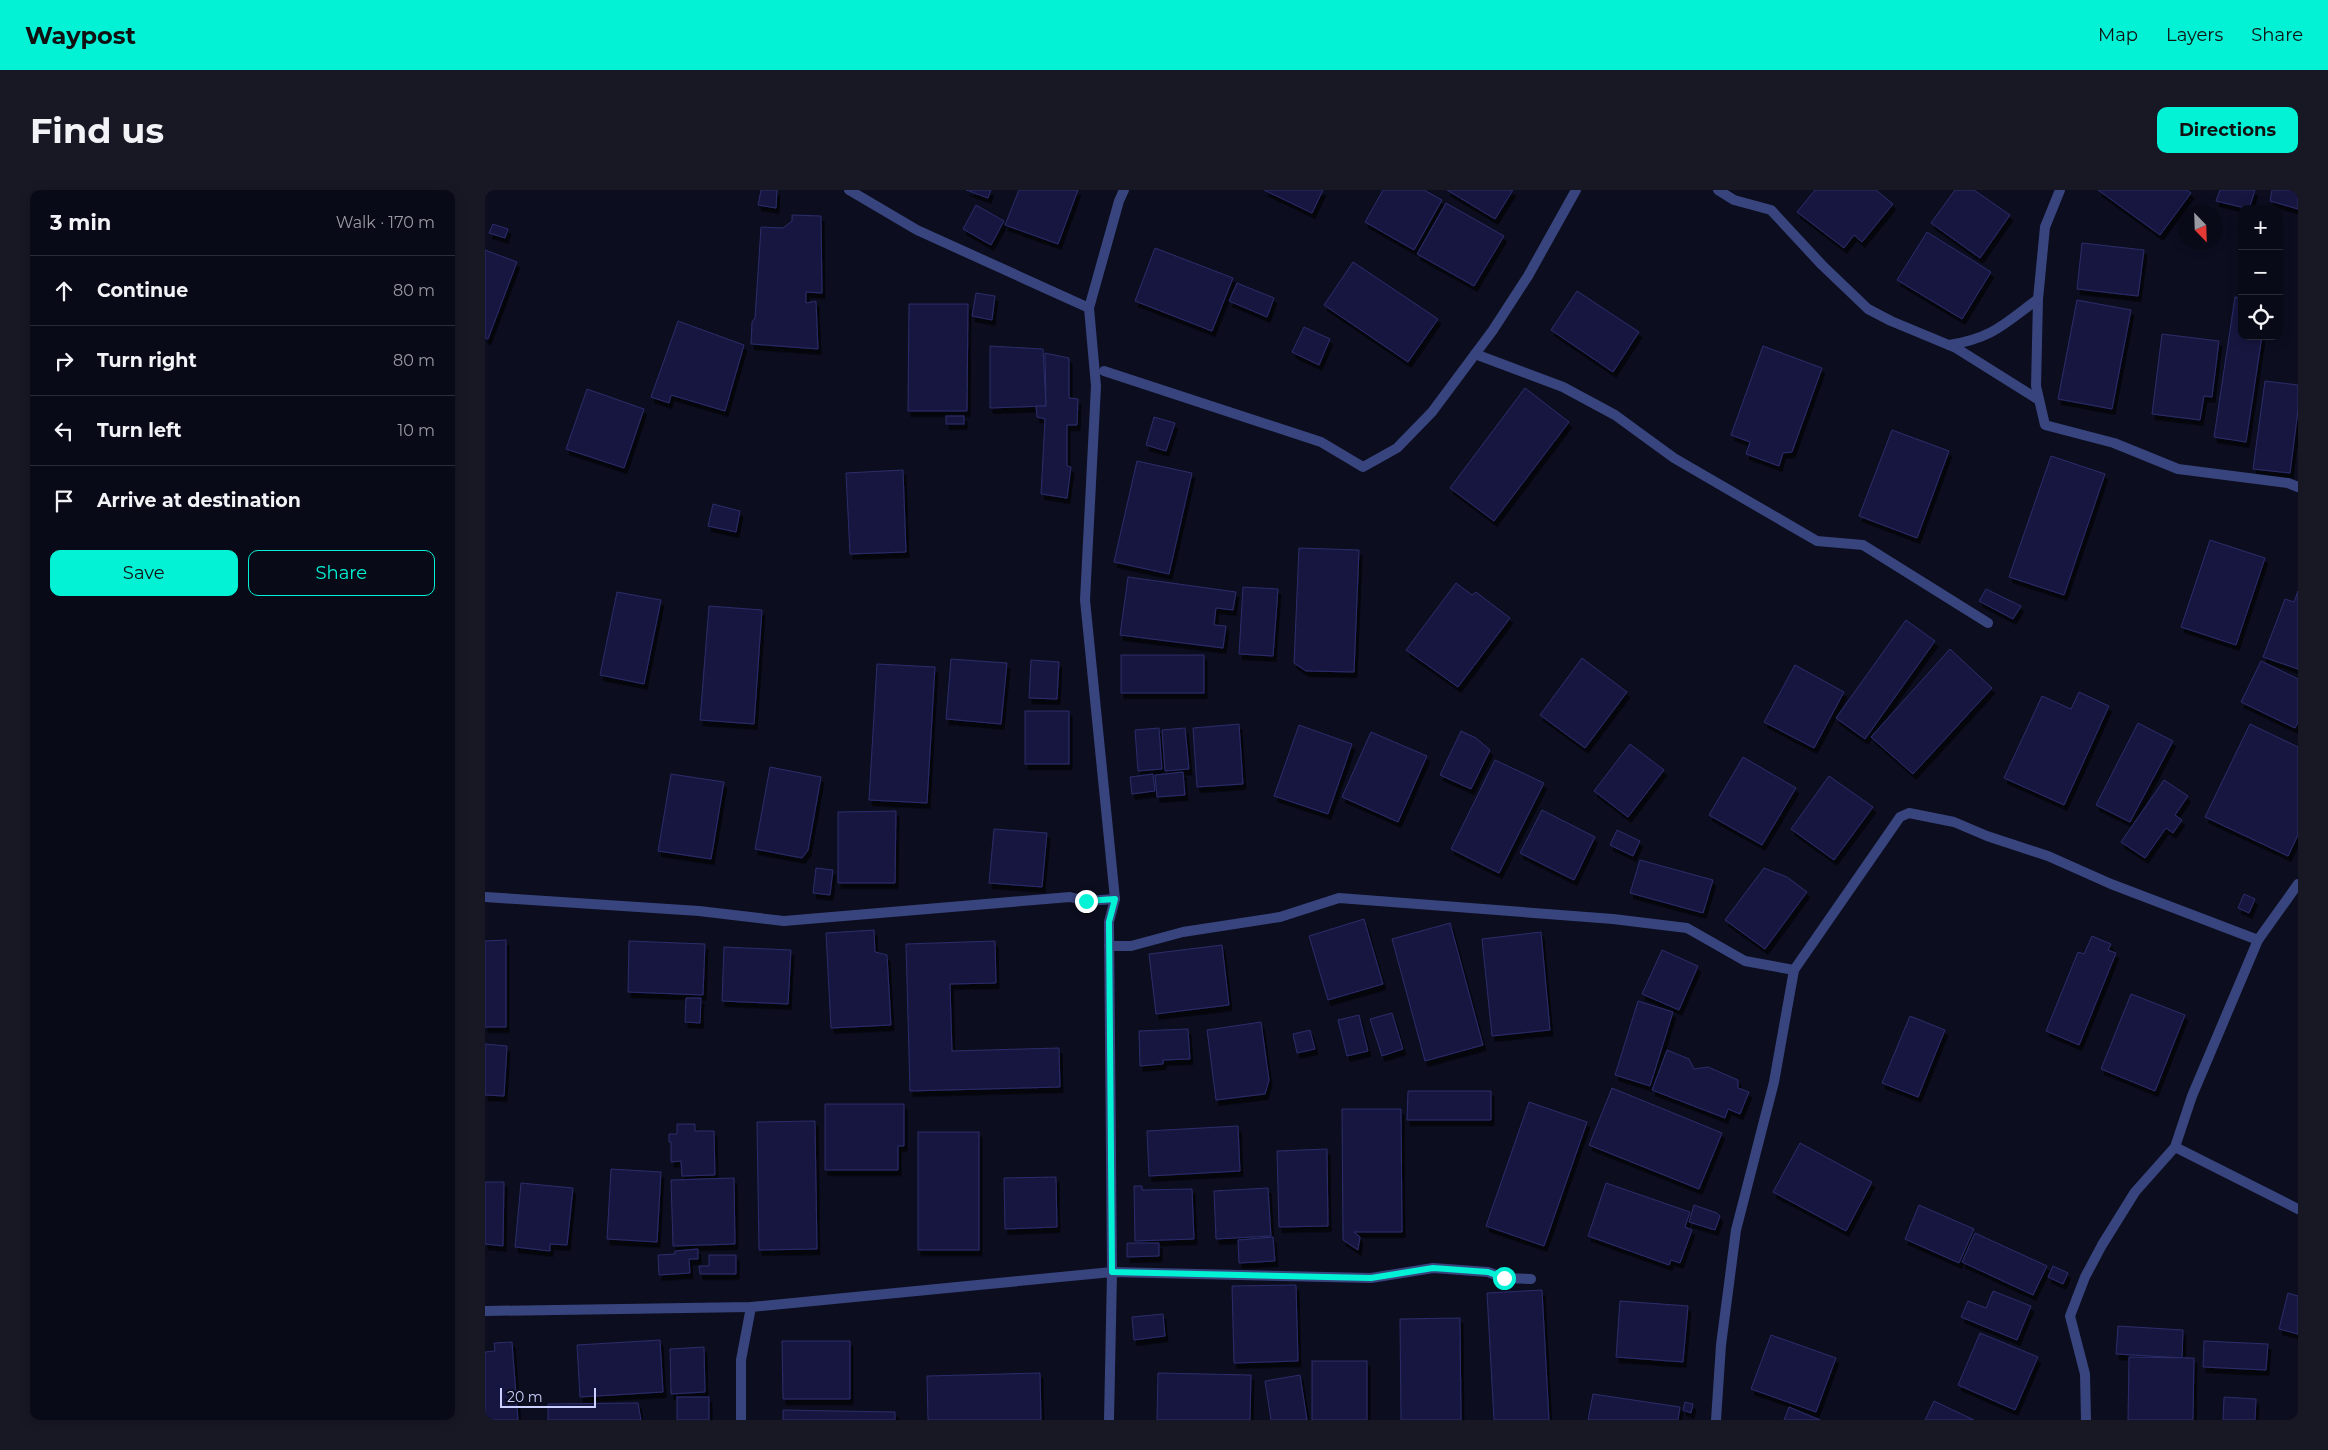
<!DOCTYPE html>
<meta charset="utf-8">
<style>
body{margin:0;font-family:Montserrat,sans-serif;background:#171824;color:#f1f3f6}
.controls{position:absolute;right:15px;top:15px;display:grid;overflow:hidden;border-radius:10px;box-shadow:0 2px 12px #0003}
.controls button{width:45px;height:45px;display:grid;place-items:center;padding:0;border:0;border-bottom:1px solid #292b36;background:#090a17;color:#f1f3f6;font:25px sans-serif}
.compass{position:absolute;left:1693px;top:15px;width:45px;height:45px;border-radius:50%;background:#090a17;box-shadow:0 2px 12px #0003;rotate:157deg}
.scale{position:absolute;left:15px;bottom:12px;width:96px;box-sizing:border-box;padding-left:5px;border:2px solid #cbd0fe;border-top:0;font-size:14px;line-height:18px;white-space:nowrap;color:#cbd0fe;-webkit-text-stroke:4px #0c0d1f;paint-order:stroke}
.stop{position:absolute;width:15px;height:15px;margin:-11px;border:4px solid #03f2d6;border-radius:50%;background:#fff}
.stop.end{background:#03f2d6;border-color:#fff;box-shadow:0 1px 5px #0008}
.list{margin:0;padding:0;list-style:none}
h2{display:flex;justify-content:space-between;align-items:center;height:65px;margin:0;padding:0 20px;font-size:21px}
h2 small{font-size:16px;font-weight:400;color:#999aa1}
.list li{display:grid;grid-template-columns:32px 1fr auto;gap:15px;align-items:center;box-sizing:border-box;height:70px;padding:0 20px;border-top:1px solid #292b36}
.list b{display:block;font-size:19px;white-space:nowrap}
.list em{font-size:16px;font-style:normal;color:#999aa1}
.actions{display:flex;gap:10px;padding:15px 20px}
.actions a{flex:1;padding:11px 0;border:1px solid #03f2d6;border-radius:10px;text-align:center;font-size:18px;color:#03f2d6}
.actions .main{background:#03f2d6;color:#111}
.icon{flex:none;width:28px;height:28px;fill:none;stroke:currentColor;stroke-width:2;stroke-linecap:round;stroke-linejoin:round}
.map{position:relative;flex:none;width:1813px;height:1230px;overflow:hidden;border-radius:10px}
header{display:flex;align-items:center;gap:30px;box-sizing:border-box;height:70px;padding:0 25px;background:#03f2d6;color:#111}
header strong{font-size:24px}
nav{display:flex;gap:28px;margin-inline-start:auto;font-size:18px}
.intro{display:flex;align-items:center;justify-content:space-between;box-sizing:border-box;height:120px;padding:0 30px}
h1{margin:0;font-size:35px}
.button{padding:12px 22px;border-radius:10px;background:#03f2d6;color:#111;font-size:18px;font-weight:700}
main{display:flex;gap:30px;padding:0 30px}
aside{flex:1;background:#090a17;border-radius:10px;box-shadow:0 2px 12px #0003}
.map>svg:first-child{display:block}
</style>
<header>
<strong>Waypost</strong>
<nav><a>Map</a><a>Layers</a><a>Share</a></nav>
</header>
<div class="intro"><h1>Find us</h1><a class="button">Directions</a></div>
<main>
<aside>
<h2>3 min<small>Walk · 170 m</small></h2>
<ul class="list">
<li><svg class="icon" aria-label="ahead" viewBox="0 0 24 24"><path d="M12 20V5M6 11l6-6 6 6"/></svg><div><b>Continue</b></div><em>80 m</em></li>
<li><svg class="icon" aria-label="right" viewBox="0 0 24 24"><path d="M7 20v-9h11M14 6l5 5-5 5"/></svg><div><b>Turn right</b></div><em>80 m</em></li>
<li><svg class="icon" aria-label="left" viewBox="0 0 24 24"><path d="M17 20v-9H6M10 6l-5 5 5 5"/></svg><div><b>Turn left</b></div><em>10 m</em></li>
<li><svg class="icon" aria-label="arrive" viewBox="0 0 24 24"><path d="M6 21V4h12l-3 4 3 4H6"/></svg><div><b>Arrive at destination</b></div></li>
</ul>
<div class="actions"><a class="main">Save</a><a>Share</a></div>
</aside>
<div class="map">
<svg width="1813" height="1230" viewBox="0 0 1813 1230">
<defs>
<filter id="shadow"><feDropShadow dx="3" dy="5.5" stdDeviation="0" flood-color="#0009"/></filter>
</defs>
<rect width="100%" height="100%" fill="#0c0d1f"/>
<g fill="#19193f" stroke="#2b2c6b" filter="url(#shadow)">
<polygon points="276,0 292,0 291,18 273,15"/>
<polygon points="481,0 506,0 503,8"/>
<polygon points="534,0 593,0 573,54 520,35"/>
<polygon points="779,0 838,0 827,23"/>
<polygon points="898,0 939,0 957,10 929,60 880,32"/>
<polygon points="962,0 1028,0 1010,29"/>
<polygon points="1330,0 1391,0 1408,14 1377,52 1369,45 1359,58 1312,22"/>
<polygon points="1470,0 1489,0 1525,25 1495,68 1446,33"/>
<polygon points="1613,0 1702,0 1706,3 1675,45"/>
<polygon points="1735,0 1770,0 1764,19 1731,11"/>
<polygon points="1787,0 1813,0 1813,19 1785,11"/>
<polygon points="961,13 1019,46 989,96 932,64"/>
<polygon points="491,15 519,31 506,55 478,39"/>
<polygon points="307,25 336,26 337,103 321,102 321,113 331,111 333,159 266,154 267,132 270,128 276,37 298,38 307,31"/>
<polygon points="8,34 23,39 20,48 4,43"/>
<polygon points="1442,42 1506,82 1477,129 1412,90"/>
<polygon points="1597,53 1659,60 1653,106 1592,99"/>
<polygon points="670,58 748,88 727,141 650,111"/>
<polygon points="0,60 32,72 3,149 0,148"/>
<polygon points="868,72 953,129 923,172 839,115"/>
<polygon points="752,93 789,108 782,127 744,111"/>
<polygon points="1092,101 1154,142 1128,182 1066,140"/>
<polygon points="491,103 510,106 507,130 487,126"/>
<polygon points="1750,107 1757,108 1757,146 1777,146 1761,252 1729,247"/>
<polygon points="1592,110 1646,120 1627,219 1573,209"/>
<polygon points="424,114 483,114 482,221 423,221"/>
<polygon points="193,131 259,155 240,221 186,205 184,213 166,207"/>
<polygon points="819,137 845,149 834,175 807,162"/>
<polygon points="1677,144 1734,151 1727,207 1719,206 1715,230 1667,224"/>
<polygon points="505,156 558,159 561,216 505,218"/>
<polygon points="1278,156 1337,178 1307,262 1298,263 1294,276 1261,264 1265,252 1246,245"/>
<polygon points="560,163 584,168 584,208 593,209 592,235 582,235 582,276 586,277 582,308 556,304 560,229 552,227 551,216 561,216"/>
<polygon points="1780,191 1813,195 1813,220 1805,283 1768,279"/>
<polygon points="1040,198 1084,232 1009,331 965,298"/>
<polygon points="102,199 159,219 139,278 81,259"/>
<rect x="461" y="226" width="18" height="8"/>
<polygon points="669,227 690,233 681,261 661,255"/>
<polygon points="1407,240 1464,261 1432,348 1374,326"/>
<polygon points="1566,266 1620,284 1579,405 1524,387"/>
<polygon points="652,271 707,283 684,384 629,372"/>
<polygon points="418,280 421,362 365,364 361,283"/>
<polygon points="228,314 255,321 251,342 223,336"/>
<polygon points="1725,350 1780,368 1751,455 1696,437"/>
<polygon points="814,358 874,360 869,482 821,481 809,473"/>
<polygon points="643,387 751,402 748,420 731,418 729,435 741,436 738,458 635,445"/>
<polygon points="971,393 987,405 991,402 1025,428 973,497 921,460"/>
<polygon points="758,397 793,399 788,466 754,464"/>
<polygon points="1501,399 1536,416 1528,429 1494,411"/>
<polygon points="1813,401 1813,479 1778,467 1800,409 1809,412"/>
<polygon points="132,402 176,410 159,494 115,485"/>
<polygon points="224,416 277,420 269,534 215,530"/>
<polygon points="1421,430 1450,451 1380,549 1351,528"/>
<polygon points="1465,459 1507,498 1428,584 1386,547"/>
<rect x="636" y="465" width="83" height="38"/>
<polygon points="1097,468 1142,502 1100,558 1055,525"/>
<polygon points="466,469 522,473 516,534 461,529"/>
<polygon points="546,470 574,472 572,509 544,508"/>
<polygon points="1776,471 1813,489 1813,532 1810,538 1756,512"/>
<polygon points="392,474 450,477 442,613 384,610"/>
<polygon points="1310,475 1359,502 1329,558 1279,532"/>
<polygon points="1594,502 1624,516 1579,615 1519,588 1557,506 1586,519"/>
<rect x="540" y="521" width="44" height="53"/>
<polygon points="1653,533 1688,551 1645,632 1611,615"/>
<polygon points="754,534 758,594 712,597 708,538"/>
<polygon points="1765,534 1813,557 1813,645 1803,666 1720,627"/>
<polygon points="814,535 867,554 843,624 789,606"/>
<polygon points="674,538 677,579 653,581 650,540"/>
<polygon points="700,538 704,579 680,581 677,540"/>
<polygon points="976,541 991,548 1005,560 986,599 955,585"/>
<polygon points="886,542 942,566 913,632 857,607"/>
<polygon points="1145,554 1179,580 1143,627 1109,601"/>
<polygon points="1258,567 1311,598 1277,655 1224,625"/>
<polygon points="1010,570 1059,593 1014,683 966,659"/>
<polygon points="285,577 336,587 323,660 317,668 270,659"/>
<polygon points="698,582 700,605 672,607 670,585"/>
<polygon points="186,584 239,592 226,669 173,661"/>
<polygon points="668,584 670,601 647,604 645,587"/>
<polygon points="1344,586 1388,617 1349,670 1306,639"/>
<polygon points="1679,590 1703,606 1690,625 1697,630 1688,643 1681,638 1660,668 1636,652"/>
<polygon points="1057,620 1110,647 1089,690 1035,663"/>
<polygon points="411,621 410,693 353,693 353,622"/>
<polygon points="509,639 562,643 557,697 504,693"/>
<polygon points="1132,640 1155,651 1148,666 1125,655"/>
<polygon points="1155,670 1228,690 1218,723 1145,703"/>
<polygon points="331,678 348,680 345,705 328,703"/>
<polygon points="1279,678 1302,687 1322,702 1280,759 1240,730"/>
<polygon points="1759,704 1770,709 1764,723 1753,718"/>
<polygon points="879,729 898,794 843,810 824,746"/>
<polygon points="965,733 998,855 940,871 907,749"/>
<polygon points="389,740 390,762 402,765 406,835 346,838 341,743"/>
<polygon points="1056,742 1065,840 1007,846 997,749"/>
<polygon points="1607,746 1626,754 1623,760 1631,763 1594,855 1561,841 1593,762 1599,764"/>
<polygon points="21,750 21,837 0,837 0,751"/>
<polygon points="144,751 220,754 218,805 143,802"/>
<polygon points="510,751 511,793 465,794 467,861 574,858 575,897 425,901 421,754"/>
<polygon points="737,755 744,815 671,824 664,764"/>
<polygon points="239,757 306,760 303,814 237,811"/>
<polygon points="1177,760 1213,776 1194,820 1157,804"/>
<polygon points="1646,804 1700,825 1670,901 1616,879"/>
<polygon points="201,808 216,808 215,833 200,832"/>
<polygon points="1153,811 1188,822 1165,896 1130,885"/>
<polygon points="907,823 918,859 897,866 885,829"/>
<polygon points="874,825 883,861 862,866 853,830"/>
<polygon points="1425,826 1460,840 1433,907 1397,893"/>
<polygon points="776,832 784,890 780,904 731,910 722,840"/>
<polygon points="703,839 705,869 678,870 678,874 655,876 654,841"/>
<polygon points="825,840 830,859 812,863 808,844"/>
<polygon points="0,854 22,856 19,906 0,905"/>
<polygon points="1182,860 1204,869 1209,879 1223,877 1253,890 1253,898 1264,902 1255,924 1243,919 1240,928 1167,900"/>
<polygon points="1127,898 1237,943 1214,999 1104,955"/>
<polygon points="923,901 1006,901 1006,930 922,930"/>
<polygon points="1044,912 1102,932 1059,1056 1001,1036"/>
<polygon points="340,914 419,914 419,956 413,956 413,980 340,980"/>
<polygon points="857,919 916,919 917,1042 869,1042 875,1047 873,1060 858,1050"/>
<polygon points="330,931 332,1059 274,1060 272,932"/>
<polygon points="192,934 210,934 210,941 229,941 230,985 197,986 196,971 186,972 186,952 184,952 184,944 192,944"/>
<polygon points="753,936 755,981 664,986 662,941"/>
<rect x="433" y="942" width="61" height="118"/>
<polygon points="1315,953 1387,992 1361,1041 1288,1002"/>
<polygon points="842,959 843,1036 794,1037 792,961"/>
<polygon points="126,979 176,982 172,1052 122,1049"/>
<polygon points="571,987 572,1037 520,1039 519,988"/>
<polygon points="249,988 250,1054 188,1056 186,990"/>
<polygon points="0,992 19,992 18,1056 0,1054"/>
<polygon points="36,993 88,998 82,1055 65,1054 65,1061 30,1057"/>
<polygon points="1121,993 1205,1022 1200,1037 1207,1040 1195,1073 1186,1070 1184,1075 1103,1046"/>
<polygon points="649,996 657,996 657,1000 707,999 709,1049 650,1051"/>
<polygon points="783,998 786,1046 731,1049 729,1001"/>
<polygon points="1209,1015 1232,1023 1235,1026 1230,1040 1204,1032"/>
<polygon points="1434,1015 1489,1039 1474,1073 1420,1049"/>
<polygon points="1490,1043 1562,1076 1548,1105 1477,1072"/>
<polygon points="788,1047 790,1071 754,1073 753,1050"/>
<polygon points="642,1053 674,1053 674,1066 642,1067"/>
<polygon points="213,1059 213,1069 204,1069 205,1083 174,1085 173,1065 190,1064 190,1061"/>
<polygon points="224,1065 251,1065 251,1084 215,1084 214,1076 224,1076"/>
<polygon points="1568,1076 1583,1083 1578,1094 1563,1087"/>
<polygon points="811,1095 813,1171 749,1173 747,1096"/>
<polygon points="1057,1100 1064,1230 1009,1230 1002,1103"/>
<polygon points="1508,1101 1546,1116 1532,1150 1476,1127 1483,1111 1501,1118"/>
<polygon points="1803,1103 1813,1106 1813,1144 1794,1139"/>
<polygon points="1135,1111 1203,1116 1198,1172 1131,1167"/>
<polygon points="678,1124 680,1146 649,1150 647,1127"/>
<polygon points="975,1128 976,1230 916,1230 915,1129"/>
<polygon points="1633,1136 1698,1140 1697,1168 1631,1164"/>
<polygon points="1495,1143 1553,1167 1530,1220 1473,1195"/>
<polygon points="1286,1145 1351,1168 1331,1222 1266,1199"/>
<polygon points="175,1150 178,1202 95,1207 92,1155"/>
<polygon points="297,1151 365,1151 365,1209 298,1209"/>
<polygon points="1719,1151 1783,1154 1781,1180 1718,1177"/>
<polygon points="27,1152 33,1230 0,1230 0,1162 10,1161 9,1153"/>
<polygon points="219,1157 220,1202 186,1204 185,1159"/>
<polygon points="1644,1167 1709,1168 1708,1230 1643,1230"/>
<rect x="827" y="1171" width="55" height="59"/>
<polygon points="555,1183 556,1230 443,1230 442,1186"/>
<polygon points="673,1183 766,1185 765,1230 672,1230"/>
<polygon points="815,1185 822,1230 786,1230 780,1191"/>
<polygon points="1108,1204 1195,1217 1193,1230 1103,1230"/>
<rect x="192" y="1207" width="32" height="23"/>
<polygon points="1739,1207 1771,1209 1770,1230 1738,1230"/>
<polygon points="1449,1211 1489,1230 1440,1230"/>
<polygon points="1200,1212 1208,1214 1206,1223 1198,1220"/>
<polygon points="153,1213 156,1230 63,1230 63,1214"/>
<polygon points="1304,1217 1335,1230 1299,1230"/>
<polygon points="298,1220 410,1222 410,1230 298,1230"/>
</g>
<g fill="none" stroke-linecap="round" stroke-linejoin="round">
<g stroke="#38447d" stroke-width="10">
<polyline points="364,0 432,40 604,118"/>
<polyline points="1233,0 1249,10 1286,20 1337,75 1383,119 1406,131 1471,158 1554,210"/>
<polyline points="1575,0 1560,37 1553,109 1551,196 1560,235 1629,253 1693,279 1803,293 1813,297"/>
<path d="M1464,155c44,-7 55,-21 89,-46"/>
<polyline points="990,164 1078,197 1130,225 1189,268 1332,351 1378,355 1503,433"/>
<polyline points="619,181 836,252 878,277 912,258 947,222 1008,140 1043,86 1091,0"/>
<polyline points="0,707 214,721 299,731 585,707 601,711 630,709"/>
<polyline points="624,756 646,756 698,742 795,727 854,708 1128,729 1202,738 1260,771 1309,780"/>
<polyline points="1690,957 1813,1019"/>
<polyline points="0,1121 266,1117 627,1082 886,1088 948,1078 1003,1082 1019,1088 1046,1089"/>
<polyline points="256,1230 256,1170 266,1117"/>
<polyline points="624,1230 627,1082 624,732 630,709 600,410 611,196 604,118 634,11 639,0"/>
<polyline points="1231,1230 1236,1155 1251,1040 1289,892 1309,780 1415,627 1424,623 1469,632 1502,646 1563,666 1626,694 1773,750"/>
<polyline points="1601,1230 1600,1184 1585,1126 1600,1087 1617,1055 1650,1002 1690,957 1707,906 1773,750 1813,694"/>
</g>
</g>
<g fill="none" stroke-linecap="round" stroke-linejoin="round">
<polyline stroke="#03f2d6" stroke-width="6" points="601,711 630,709 624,732 627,1082 886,1088 948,1078 1003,1082 1019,1088"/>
</g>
</svg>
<div class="controls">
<button>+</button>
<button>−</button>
<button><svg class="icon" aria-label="locate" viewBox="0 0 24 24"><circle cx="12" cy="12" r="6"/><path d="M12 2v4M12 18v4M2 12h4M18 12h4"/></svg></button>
</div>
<svg class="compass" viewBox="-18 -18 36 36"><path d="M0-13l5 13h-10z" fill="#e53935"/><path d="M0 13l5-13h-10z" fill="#999aa1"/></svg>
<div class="scale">20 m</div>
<div class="stop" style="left:1019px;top:1088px"></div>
<div class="stop end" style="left:601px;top:711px"></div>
</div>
</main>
